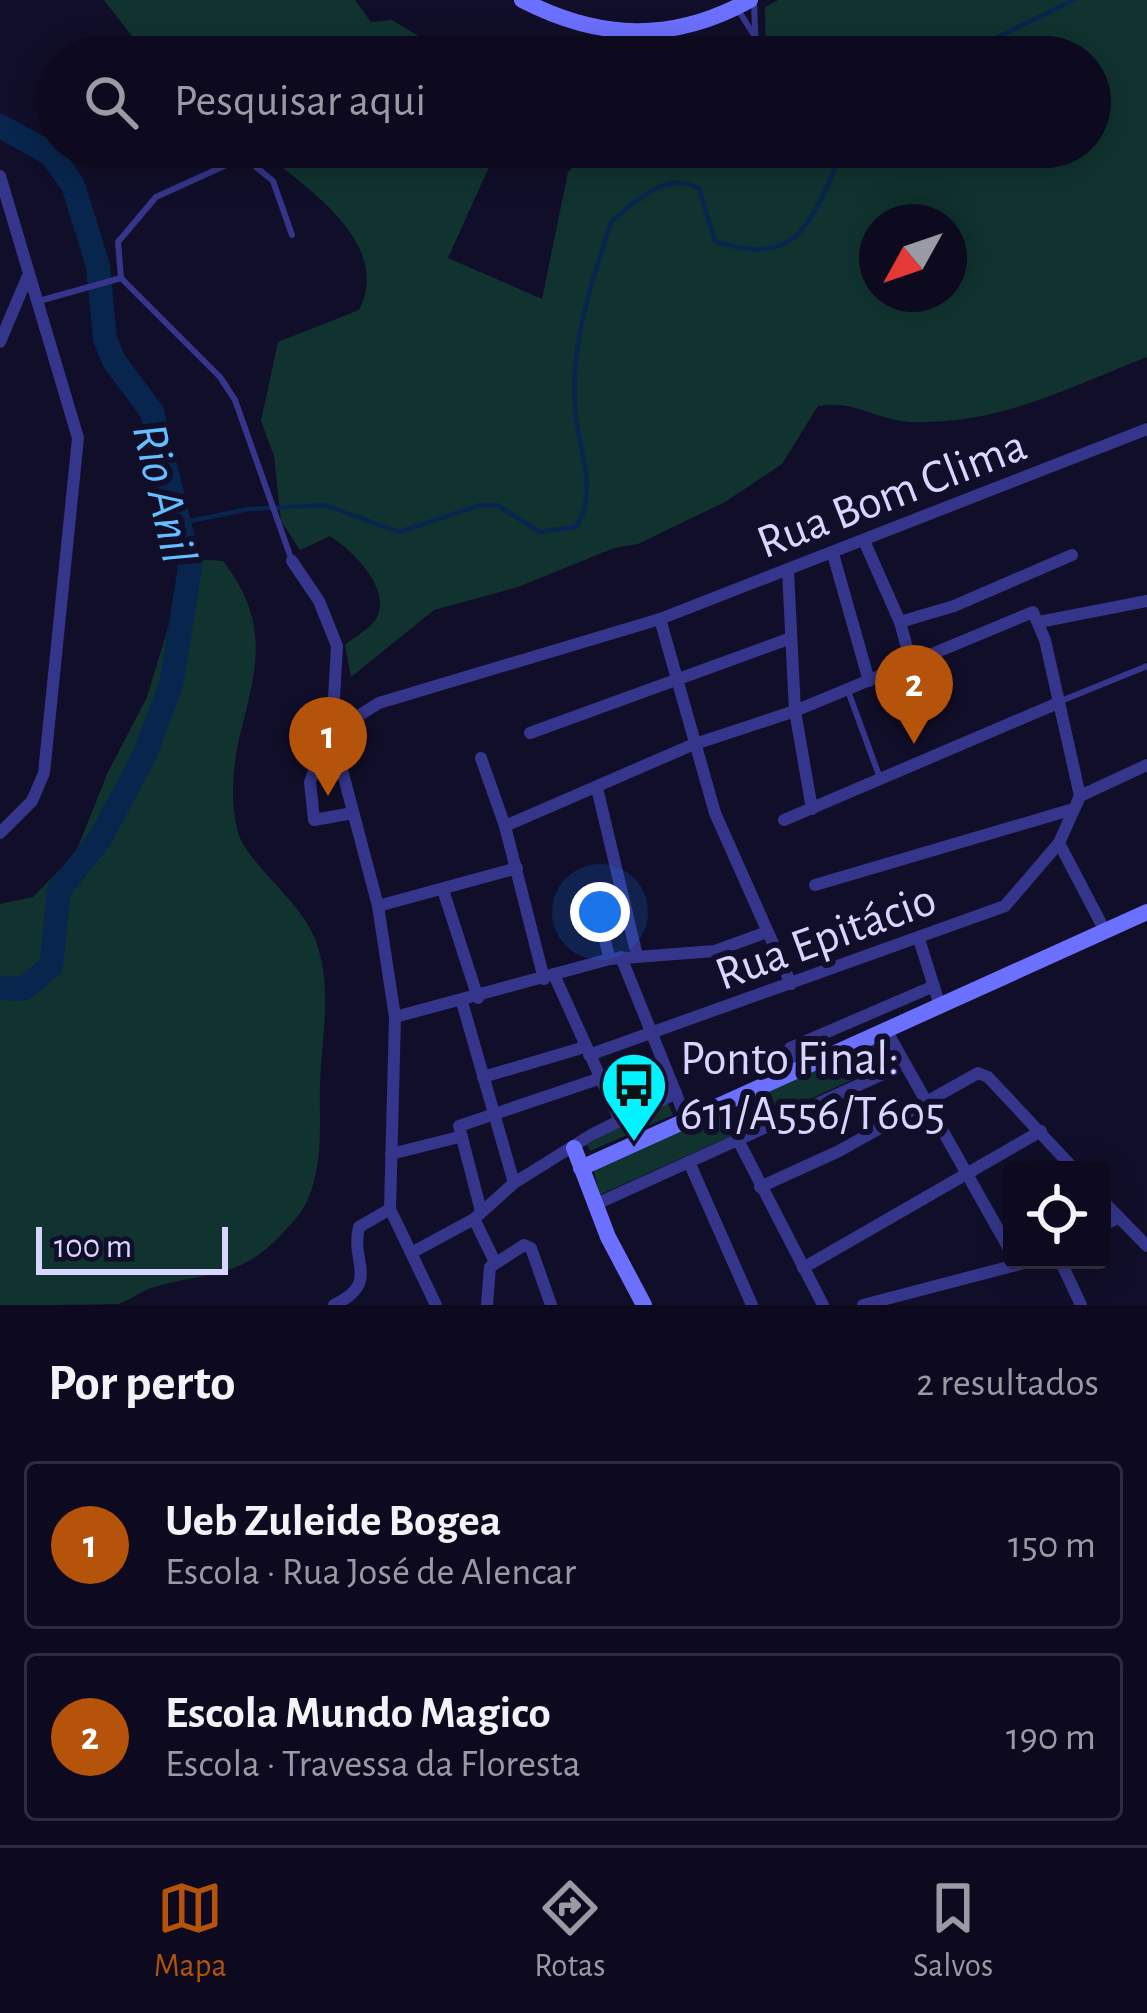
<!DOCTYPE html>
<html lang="pt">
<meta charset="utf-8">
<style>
body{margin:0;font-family:"Alegreya Sans",sans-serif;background:#161328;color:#f1f3f6}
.controls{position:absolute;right:36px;bottom:36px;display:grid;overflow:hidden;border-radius:12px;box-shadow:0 6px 30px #0003}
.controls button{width:108px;height:108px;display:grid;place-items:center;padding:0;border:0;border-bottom:3px solid #2d2b3d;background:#0d0a1f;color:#f1f3f6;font:60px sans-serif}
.compass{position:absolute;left:859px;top:204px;width:108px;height:108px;border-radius:50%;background:#0d0a1f;box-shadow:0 6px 30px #0003;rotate:230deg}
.scale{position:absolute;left:36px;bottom:30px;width:192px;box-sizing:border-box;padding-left:12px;border:6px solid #d8d5ff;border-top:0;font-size:33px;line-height:42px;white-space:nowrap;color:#d8d5ff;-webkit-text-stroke:9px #110e29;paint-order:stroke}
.you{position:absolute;left:600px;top:912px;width:42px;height:42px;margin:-30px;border:9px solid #fff;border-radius:50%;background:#1a73e8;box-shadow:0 0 0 18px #1a73e833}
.badge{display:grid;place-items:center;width:78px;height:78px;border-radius:50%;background:#b45309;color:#fff;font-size:39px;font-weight:700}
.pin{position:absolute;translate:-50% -99px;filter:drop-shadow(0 3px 6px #0008)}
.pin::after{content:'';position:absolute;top:63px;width:42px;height:36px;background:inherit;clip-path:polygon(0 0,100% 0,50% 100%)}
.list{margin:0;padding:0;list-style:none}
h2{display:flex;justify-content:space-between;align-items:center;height:156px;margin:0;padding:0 48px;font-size:51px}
h2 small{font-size:39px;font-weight:400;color:#9a9aa4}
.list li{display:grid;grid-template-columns:78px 1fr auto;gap:36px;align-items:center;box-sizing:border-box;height:168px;margin:0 24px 24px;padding:0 24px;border:3px solid #2d2b3d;border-radius:12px}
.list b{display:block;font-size:45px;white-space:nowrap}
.list p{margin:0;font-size:39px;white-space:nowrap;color:#9a9aa4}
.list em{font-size:39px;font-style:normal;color:#9a9aa4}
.icon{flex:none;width:66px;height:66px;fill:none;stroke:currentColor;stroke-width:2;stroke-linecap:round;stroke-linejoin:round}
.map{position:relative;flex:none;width:1147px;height:1305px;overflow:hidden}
.search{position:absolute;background:#0d0a1f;box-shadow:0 6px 30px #0003;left:36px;right:36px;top:36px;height:132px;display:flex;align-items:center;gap:30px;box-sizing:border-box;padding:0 42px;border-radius:66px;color:#9a9aa4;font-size:45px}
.sheet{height:540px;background:#0d0a1f}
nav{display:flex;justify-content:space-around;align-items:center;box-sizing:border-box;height:168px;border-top:3px solid #2d2b3d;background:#0d0a1f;font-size:33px;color:#9a9aa4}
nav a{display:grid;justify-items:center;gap:6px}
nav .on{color:#b45309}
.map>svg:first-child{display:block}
</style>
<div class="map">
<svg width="1147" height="1305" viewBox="0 0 1147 1305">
<rect width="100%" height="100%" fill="#110e29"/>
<g fill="#103330" fill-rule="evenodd">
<polygon points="104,0 355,0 371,22 392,20 453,57 148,57"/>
<path d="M778,0h369v357c-80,31 -144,66 -231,65 -39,0 -59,-23 -98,-16l-36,58 -57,38 -87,42 -24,4 -96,39 -84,23 -83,67 -6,-32c9,-8 25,-16 31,-26 17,-30 -24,-69 -46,-83l-30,14 -19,-29 -7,-65 -13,-35 17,-79 81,-32c35,-68 -56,-125 -103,-163h242l-50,111 94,41 26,-127 13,-14 19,8 28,-19 127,9 7,-9h328v-90h-324l-1,-50zM877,222h72v72h-72z"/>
<path d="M189,559l34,2c77,99 -9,162 14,268 7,33 62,69 78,110 18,47 7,95 5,144 -1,40 4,78 -12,116 -5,13 -17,25 -27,36 -44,46 -76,36 -130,53 -12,4 -22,13 -33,16 -34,1 -83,1 -118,1v-401l33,-7 42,-43 33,-82 39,-75z"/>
<polygon points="880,1040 892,1062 761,1121 751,1098"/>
<polygon points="668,1103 673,1115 590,1151 587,1144"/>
<polygon points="734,1107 744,1130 599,1195 594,1170"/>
</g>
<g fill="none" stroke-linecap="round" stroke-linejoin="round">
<g stroke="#08254d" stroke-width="4.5">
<polyline points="957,57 1074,0"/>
<path d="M181,523l67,-14 77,-4 74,27 81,-27h17l43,27 36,-5c24,-37 1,-79 -1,-119 -5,-63 17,-127 36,-186 25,-21 54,-51 88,-34l16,53c92,31 97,-31 131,-94"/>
</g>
<polyline stroke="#08254d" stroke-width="24" points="0,126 51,154 73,185 98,266 105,339 114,361 152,412 190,568 171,685 145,754 100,839 59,890 51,966 23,989 0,988"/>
<g stroke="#35368b" stroke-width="6">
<polyline points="754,1 756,57"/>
<polyline points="737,8 755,37"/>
<polyline points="121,278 118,242 156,197 244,157 273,181 292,235"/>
<polyline points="39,301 121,278 220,377 235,400 292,561"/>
<polyline points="848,691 880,778"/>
<polyline points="1061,701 1147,666"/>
</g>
<g stroke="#35368b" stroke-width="12">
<polyline points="0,176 78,438 44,773 32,801 0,833"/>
<polyline points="0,342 27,278"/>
<polyline points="865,543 900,622 911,663"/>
<polyline points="833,554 869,681"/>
<polyline points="292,561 319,601 337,646 332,732 378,906 395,1017 390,1209 436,1305"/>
<polyline points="788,571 795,711 812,809"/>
<polyline points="660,619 715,813 791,984"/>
<polyline points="900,622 954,606 1072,555"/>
<polyline points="1039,622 1147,601"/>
<polyline points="530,733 791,638"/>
<polyline points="481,758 505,826 544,979"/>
<polyline points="597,788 637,956"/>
<polyline points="353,813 314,820 310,782 322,750 332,732 379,703 660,619 1147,429"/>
<polyline points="784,820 1058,703"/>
<polyline points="505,826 692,745 795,711 1033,612 1045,640 1080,796"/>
<polyline points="1059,843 1105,931"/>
<polyline points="815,885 1070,810"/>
<polyline points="443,890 478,998"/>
<polyline points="378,906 517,868"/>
<polyline points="598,916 610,959"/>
<polyline points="919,939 940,1006"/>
<polyline points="621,957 687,1121"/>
<polyline points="555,977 620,1121"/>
<polyline points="462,1002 514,1183"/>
<polyline points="395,1017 610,959 715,951 767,932"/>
<polyline points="886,1030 1012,1254"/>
<polyline points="589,1055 1005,906 1059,843 1080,796 1147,765"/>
<polyline points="799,1070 790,1048 934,986"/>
<polyline points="483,1077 585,1047"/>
<polyline points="740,1097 756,1131"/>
<polyline points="738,1140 823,1305"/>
<polyline points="391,1154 459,1137"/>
<polyline points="689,1162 752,1305"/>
<polyline points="760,1187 839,1151 978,1073 988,1077 1075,1170"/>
<polyline points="1102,1200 1147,1246"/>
<polyline points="594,1205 905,1064"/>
<polyline points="481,1211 459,1126 601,1078"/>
<polyline points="474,1219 495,1262"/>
<polyline points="1102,1226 1118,1218"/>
<polyline points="413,1252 474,1219 514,1183 591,1135 676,1093"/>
<polyline points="1060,1260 1081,1305"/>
<polyline points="803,1268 1041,1131"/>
<path d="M334,1305c47,-23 16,-41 25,-78l31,-18"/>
<polyline points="487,1305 490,1267 524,1245 531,1248 551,1305"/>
<polyline points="863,1305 1035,1260"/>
</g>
<g stroke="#6c70ff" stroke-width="16">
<path d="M522,0c77,40 151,43 228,0"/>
<polyline points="574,1148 608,1237 644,1305"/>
<polyline points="581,1168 1147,912"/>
</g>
</g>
<defs>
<symbol id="bus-pin" viewBox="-11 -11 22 30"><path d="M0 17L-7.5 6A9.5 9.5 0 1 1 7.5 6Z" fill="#01f3ff" stroke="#110e29"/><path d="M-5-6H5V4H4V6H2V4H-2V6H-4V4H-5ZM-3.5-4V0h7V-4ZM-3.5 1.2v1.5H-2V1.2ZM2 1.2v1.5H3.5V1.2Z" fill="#111"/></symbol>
</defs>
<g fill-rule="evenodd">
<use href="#bus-pin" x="596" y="1047" width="76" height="104"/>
</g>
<g text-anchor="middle" stroke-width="12" stroke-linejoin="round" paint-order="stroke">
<g font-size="48" fill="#d8d5ff" stroke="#110e29">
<text transform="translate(891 492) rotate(-21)" y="17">Rua Bom Clima</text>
<text transform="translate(825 935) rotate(-20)" y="17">Rua Epitácio</text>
</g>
<g font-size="48" fill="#d8d5ff" stroke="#110e29" text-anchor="start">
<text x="680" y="1074">Ponto Final:<tspan x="680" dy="55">611/A556/T605</tspan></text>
</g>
<g font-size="51" font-style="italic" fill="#63bfff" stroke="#110e29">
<text transform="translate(166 493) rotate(77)" y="18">Rio Anil</text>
</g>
</g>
</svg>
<div class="controls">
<button><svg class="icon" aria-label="locate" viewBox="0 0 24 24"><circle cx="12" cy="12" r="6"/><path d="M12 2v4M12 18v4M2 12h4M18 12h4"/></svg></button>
</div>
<svg class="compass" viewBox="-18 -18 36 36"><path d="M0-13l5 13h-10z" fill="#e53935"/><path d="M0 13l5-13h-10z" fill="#9a9aa4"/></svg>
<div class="scale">100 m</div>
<div class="you"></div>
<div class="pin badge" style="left:328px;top:796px">1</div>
<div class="pin badge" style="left:914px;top:744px">2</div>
<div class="search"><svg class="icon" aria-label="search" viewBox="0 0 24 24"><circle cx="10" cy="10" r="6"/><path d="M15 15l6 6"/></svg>Pesquisar aqui</div>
</div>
<section class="sheet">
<h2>Por perto<small>2 resultados</small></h2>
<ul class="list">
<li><span class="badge">1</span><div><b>Ueb Zuleide Bogea</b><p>Escola · Rua José de Alencar</p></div><em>150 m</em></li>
<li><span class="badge">2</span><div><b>Escola Mundo Magico</b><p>Escola · Travessa da Floresta</p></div><em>190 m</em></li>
</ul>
</section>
<nav>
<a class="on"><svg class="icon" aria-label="map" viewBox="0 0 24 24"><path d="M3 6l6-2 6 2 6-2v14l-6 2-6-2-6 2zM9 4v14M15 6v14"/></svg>Mapa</a>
<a><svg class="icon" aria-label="directions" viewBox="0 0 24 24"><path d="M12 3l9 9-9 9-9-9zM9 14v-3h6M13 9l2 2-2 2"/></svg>Rotas</a>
<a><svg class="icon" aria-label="saved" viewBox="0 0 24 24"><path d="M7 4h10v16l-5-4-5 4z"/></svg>Salvos</a>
</nav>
